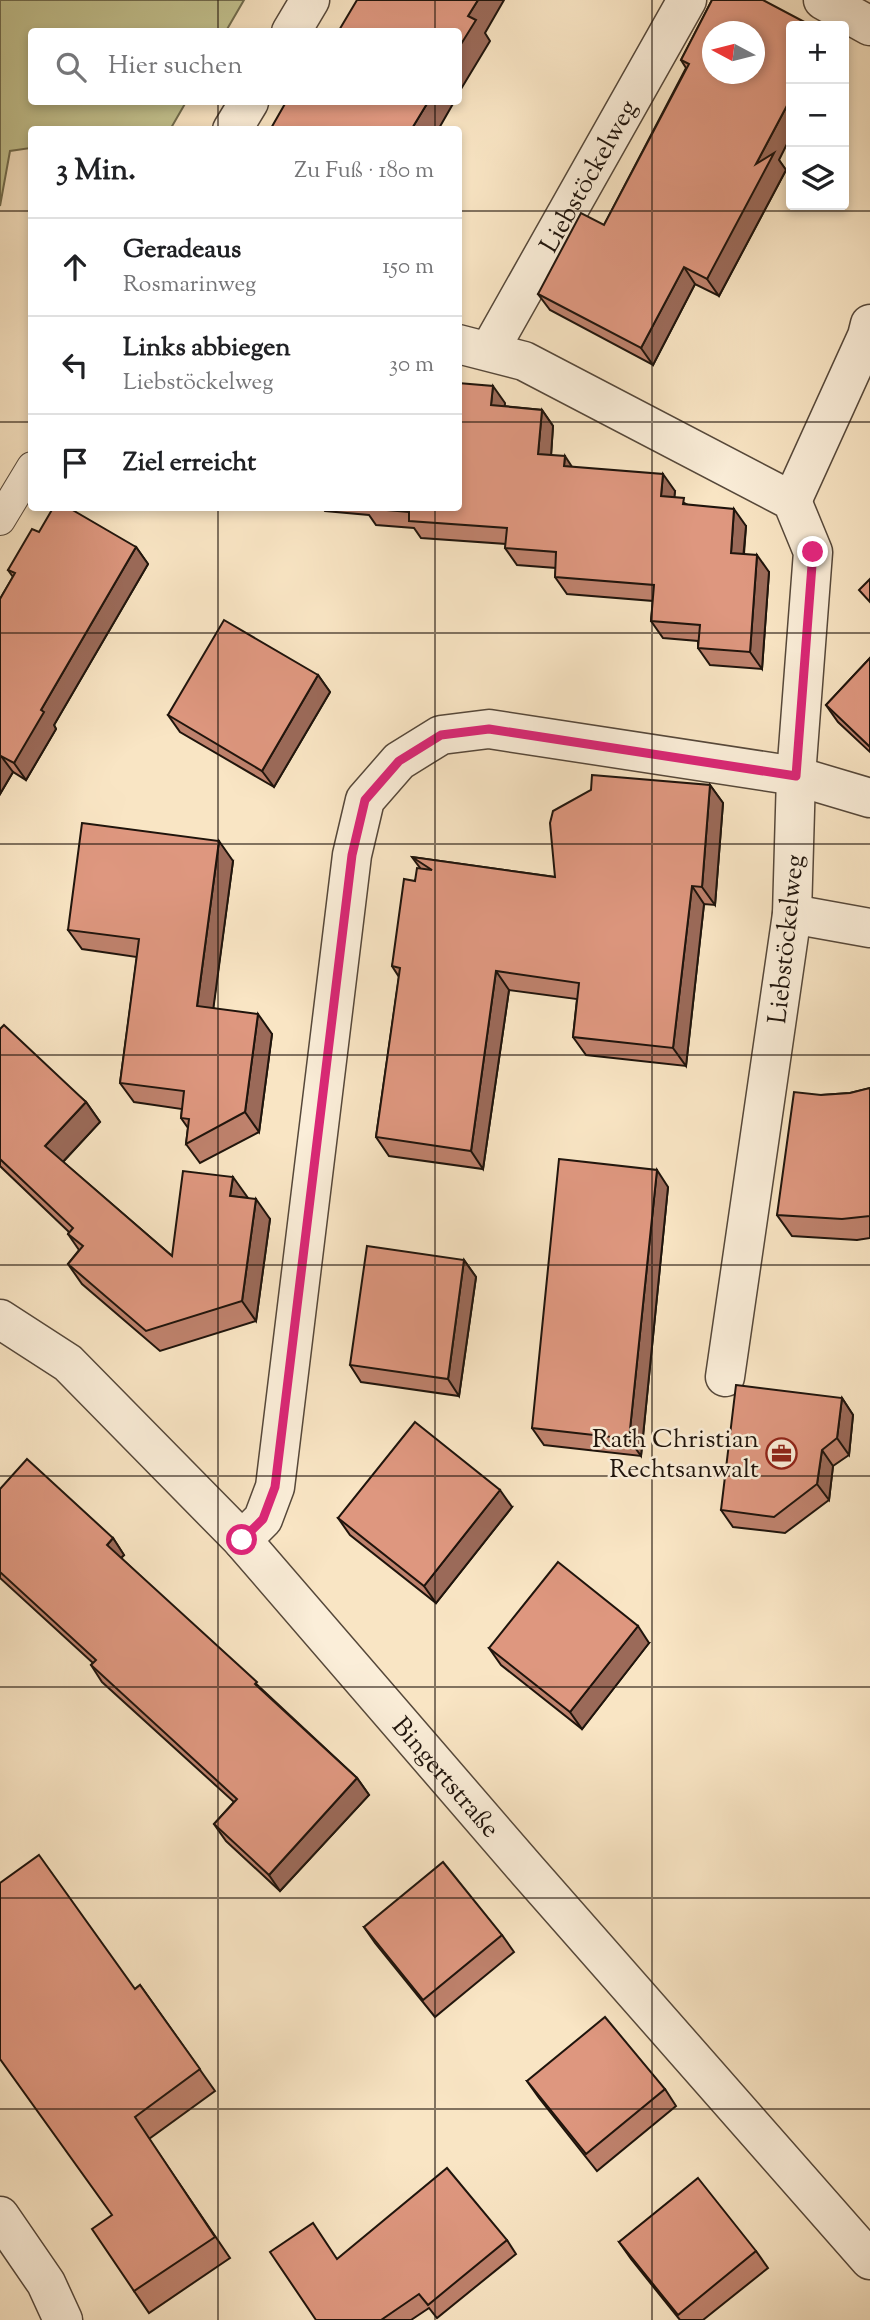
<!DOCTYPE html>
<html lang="de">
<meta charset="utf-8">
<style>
body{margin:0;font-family:"Sorts Mill Goudy",serif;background:#f6f6f6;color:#202124}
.controls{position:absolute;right:21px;top:21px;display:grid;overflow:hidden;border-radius:7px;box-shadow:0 4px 10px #0003}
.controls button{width:63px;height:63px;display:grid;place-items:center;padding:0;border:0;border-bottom:2px solid #e0e0e0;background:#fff;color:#202124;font:35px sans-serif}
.compass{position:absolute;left:702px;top:21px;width:63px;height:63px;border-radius:50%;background:#fff;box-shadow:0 4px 10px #0003;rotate:277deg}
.stop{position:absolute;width:21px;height:21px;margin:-16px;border:5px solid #db2777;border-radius:50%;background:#fff}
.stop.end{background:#db2777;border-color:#fff;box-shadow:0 2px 7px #0008}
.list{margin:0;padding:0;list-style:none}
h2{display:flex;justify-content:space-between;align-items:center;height:91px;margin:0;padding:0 28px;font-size:30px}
h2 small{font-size:23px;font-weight:400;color:#757577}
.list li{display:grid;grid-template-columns:46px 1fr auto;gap:21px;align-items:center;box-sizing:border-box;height:98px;padding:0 28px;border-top:2px solid #e0e0e0}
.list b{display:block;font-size:26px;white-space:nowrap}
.list p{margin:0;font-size:23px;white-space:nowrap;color:#757577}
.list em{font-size:23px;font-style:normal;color:#757577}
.icon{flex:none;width:38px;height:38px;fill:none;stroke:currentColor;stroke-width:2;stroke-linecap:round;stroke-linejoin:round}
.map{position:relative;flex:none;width:870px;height:2320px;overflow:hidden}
.search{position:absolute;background:#fff;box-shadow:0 4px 10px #0003;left:28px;top:28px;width:434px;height:77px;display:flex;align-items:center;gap:18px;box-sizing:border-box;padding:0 24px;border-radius:7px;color:#757577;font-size:26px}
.panel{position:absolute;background:#fff;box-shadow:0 4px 10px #0003;left:28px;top:126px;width:434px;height:385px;border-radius:7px}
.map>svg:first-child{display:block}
</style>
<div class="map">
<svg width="870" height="2320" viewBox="0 0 870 2320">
<rect width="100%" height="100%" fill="#f9e5c4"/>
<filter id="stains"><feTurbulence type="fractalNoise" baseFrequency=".00286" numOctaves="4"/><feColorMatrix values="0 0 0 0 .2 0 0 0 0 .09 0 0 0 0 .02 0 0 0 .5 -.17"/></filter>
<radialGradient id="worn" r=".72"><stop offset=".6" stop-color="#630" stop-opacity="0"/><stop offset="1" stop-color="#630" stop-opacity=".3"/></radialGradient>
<polygon fill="#c3c390" stroke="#716c4e" stroke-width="2" points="0,0 244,0 226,31 32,32 32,102 186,102 171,128 32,130 31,148 10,151 0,206"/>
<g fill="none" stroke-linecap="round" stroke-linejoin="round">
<defs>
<polyline id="lane" points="0,520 32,467"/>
<g id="street">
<polyline points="823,0 870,26"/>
<polyline points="291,32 310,0"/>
<polyline points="232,130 249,102"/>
<polyline points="458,344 524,361 792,501 813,552 796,776 792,914 725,1377"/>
<path id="s1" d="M489,351l198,-351"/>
<polyline points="792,501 867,336 870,324"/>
<polyline points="792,914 870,928"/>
<path id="s2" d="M0,1319l68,44 174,177 285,330 343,390"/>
<polyline points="242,1540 263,1519 275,1487 352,855 365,800 399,761 441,735 489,729 796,776 870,798"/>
<polyline points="0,2216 46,2283 63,2320"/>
</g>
</defs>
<use href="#lane" stroke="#56483a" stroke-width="32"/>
<use href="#street" stroke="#56483a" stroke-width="41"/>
<use href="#lane" stroke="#fbeed9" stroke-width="30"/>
<use href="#street" stroke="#fbeed9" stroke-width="38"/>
</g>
<g fill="#bf826d" stroke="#1f140c" stroke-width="2">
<polygon points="712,0 779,160 786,170 719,296 695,284 653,365 550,310 538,294 604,225 686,68 681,60"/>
<polygon points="505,403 504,406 542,410 553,426 551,455 572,467 675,491 674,497 688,505 746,526 744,554 769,572 762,669 710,665 698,648 698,641 663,638 651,621 653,601 567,594 555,577 556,568 517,565 505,548 506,544 421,538 414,528 376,525 369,515 325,511 323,508 458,508"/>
<polygon points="39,532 136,547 148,564 54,725 56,729 26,780 13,772 0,794 0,599 13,577 8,570"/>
<polygon points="870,658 870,752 838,722 826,705"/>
<polygon points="318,675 330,692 274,787 180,732 168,715"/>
<polygon points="710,785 723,803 715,905 704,904 686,1066 586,1055 573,1037 577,999 509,990 483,1169 389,1156 376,1137 399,977 392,966 415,881 420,868 412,857 555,877"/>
<polygon points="233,861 213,1008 272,1034 259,1132 200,1163 186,1144 188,1128 181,1118 182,1109 134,1102 120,1083 137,957 82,949 68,930"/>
<polygon points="0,1029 86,1102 100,1122 63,1162 172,1256 247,1198 270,1219 256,1321 160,1351 82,1284 68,1264 79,1250 68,1234 69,1232 0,1166"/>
<polygon points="870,1088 870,1238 857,1240 792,1236 777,1215 821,1095 850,1093"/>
<polygon points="668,1187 641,1456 544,1445 532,1428"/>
<polygon points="464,1260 476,1277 459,1396 361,1382 350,1365"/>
<polygon points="842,1398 853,1415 849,1455 833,1466 829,1500 785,1533 733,1527 721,1510"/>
<polygon points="0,1489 113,1538 124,1555 121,1558 357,1778 369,1795 280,1891 226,1841 214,1824 234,1802 102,1682 91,1665 93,1663 0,1578"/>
<polygon points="512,1507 436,1603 350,1535 338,1518"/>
<polygon points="649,1643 582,1729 501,1665 489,1648"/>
<polygon points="364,1927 502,1935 514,1952 435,2017 375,1943"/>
<polygon points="140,1985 215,2091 149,2139 230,2258 149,2313 134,2291 112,2215 135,1989"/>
<polygon points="527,2081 665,2089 676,2106 597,2171 539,2098"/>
<polygon points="507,2240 516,2254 437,2318 429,2308 411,2320 316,2320 337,2259"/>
<polygon points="619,2242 756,2251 768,2268 703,2320 680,2320 631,2259"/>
</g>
<g fill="#9b6a59" stroke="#1f140c" stroke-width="2">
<polygon points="478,0 504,0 485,33 490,41 458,94 458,49 468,16"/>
<polygon points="791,98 791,136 779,160 786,170 719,296 707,279 756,164"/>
<polygon points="428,102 454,102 438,130 411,130"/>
<polygon points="684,267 695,284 653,365 641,348"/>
<polygon points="493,386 505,403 503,422 491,405"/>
<polygon points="542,410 553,426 550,471 538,454"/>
<polygon points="565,456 576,473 564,466"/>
<polygon points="663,474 675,491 673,513 661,496"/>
<polygon points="734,509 746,526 742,570 731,553"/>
<polygon points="136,547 148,564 54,725 56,729 26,780 14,763 41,710"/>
<polygon points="757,555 769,572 762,669 750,652"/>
<polygon points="318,675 330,692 274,787 262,771"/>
<polygon points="1,756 13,772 0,794 0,758"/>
<polygon points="710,785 723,803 715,905 702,887"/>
<polygon points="219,841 233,861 211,1026 197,1006"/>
<polygon points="692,886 704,904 686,1066 673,1048"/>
<polygon points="496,971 509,990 483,1169 471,1151"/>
<polygon points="258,1014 272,1034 259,1132 245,1112"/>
<polygon points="86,1102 100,1122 59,1166 45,1146"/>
<polygon points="657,1170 668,1187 641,1456 629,1439"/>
<polygon points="233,1177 248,1198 230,1196"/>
<polygon points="256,1199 270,1219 256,1321 242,1301"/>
<polygon points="464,1260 476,1277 459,1396 448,1379"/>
<polygon points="842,1398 853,1415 849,1455 837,1438"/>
<polygon points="822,1450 833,1466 829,1500 817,1484"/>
<polygon points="500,1490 512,1507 436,1603 424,1586"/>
<polygon points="113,1538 124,1555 118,1561 107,1545"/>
<polygon points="638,1626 649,1643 582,1729 570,1712"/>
<polygon points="357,1778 369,1795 280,1891 269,1875"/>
</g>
<g fill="#de977f" stroke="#1f140c" stroke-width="2" fill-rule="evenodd">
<polygon points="357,0 478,0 468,16 476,20 458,49 458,32 338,32"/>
<path d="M712,0h51l49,26h-21v72l-35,66 18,-11 -67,126 -23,-12 -43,81 -103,-54 43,-81 23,12 85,-161 -8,-4zM712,32h42v42h-42z"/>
<polygon points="286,102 428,102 411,130 270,130"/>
<polygon points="458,383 493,386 491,405 542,410 538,454 565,456 564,466 663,474 661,496 684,498 683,504 734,509 731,553 757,555 750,652 698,648 700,625 651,621 654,585 555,577 556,552 505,548 507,528 409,521 409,512 364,508 458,508"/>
<polygon points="53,508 69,508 136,547 41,710 44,712 14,763 1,756 0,758 0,599 15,573 8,570 32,529 39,532"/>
<polygon points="870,579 870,602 859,590"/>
<polygon points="224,620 318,675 262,771 168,715"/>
<polygon points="870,658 870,747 826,705"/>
<polygon points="592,775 710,785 702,887 692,886 673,1048 573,1037 579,983 496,971 471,1151 376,1137 400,968 392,966 404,879 415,881 417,868 432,870 412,857 555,877 550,823 553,811 591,790"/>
<polygon points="82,823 219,841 197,1006 258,1014 245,1112 186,1144 189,1119 181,1118 184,1091 120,1083 139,939 68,930"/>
<polygon points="4,1025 86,1102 45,1146 172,1256 183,1171 233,1177 230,1196 256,1199 242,1301 146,1331 68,1264 83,1246 68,1234 73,1228 0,1159 0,1029"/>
<polygon points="870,1088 870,1216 842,1219 777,1215 794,1092 821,1095 850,1093"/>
<polygon points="559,1159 657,1170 629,1439 532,1428"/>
<polygon points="367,1246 464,1260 448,1379 350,1365"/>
<polygon points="736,1385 842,1398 837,1438 822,1450 817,1484 774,1517 721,1510"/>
<polygon points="415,1422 500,1490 424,1586 338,1518"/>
<polygon points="27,1459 113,1538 107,1545 257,1682 255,1684 357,1778 269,1875 214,1824 237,1799 91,1665 96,1660 0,1572 0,1489"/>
<polygon points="558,1562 638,1626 570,1712 489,1648"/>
<polygon points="39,1855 135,1989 140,1985 200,2069 135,2117 215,2237 134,2291 92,2229 112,2215 0,2059 0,1883"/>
<polygon points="443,1862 502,1935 423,2000 364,1927"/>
<polygon points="605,2017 665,2089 586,2154 527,2081"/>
<polygon points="447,2168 507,2240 428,2305 419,2294 381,2320 316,2320 270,2252 313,2223 337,2259"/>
<polygon points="698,2178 756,2251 678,2315 619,2242"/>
</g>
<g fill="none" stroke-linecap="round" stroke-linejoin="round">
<polyline stroke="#db2777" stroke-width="9" points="242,1540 263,1519 275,1487 352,855 365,800 399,761 441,735 489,729 796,776 813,552"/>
</g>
<path fill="none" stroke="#1f140c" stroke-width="2" stroke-opacity="0.55" d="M218,0v32M435,0v32M652,0v2320M218,102v28M435,102v28M0,211h32M458,211h412M0,422h32M458,422h412M218,508v1812M435,508v1812M0,633h870M0,844h870M0,1055h870M0,1265h870M0,1476h870M0,1687h870M0,1898h870M0,2109h870"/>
<defs>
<symbol id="office-ring" viewBox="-11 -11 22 22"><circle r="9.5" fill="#fbeed9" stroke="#8f2418" stroke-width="1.5"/><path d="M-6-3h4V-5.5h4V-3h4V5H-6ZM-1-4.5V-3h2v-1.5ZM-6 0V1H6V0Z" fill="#8f2418"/></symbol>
</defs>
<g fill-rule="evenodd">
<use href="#office-ring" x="764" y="1436" width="35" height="35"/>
</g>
<g text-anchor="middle" stroke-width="5" stroke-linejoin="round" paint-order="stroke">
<g font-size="26" fill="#1f140c" stroke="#fbeed9">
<text dy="9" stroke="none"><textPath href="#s1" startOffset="201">Liebstöckelweg</textPath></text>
<text transform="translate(785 939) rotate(-84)" y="9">Liebstöckelweg</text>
<text dy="9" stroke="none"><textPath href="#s2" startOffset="642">Bingertstraße</textPath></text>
</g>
<g font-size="26" fill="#1f140c" stroke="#fbeed9" text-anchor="end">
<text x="759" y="1447">Rath Christian<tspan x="759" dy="30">Rechtsanwalt</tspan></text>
</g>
</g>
<rect width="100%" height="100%" filter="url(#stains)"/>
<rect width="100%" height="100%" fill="url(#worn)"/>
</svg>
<div class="controls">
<button>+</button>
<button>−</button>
<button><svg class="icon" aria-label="layers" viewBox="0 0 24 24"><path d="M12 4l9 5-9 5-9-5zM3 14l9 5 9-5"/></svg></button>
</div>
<svg class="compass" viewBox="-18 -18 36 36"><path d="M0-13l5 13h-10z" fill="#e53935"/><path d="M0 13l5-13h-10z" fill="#757577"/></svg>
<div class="stop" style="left:242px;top:1540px"></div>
<div class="stop end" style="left:813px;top:552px"></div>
<div class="search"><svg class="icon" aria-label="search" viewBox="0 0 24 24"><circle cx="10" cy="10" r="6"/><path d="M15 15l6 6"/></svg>Hier suchen</div>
<section class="panel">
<h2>3 Min.<small>Zu Fuß · 180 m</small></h2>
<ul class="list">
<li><svg class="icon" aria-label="ahead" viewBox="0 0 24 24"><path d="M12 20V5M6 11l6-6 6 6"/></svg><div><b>Geradeaus</b><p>Rosmarinweg</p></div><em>150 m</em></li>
<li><svg class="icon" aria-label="left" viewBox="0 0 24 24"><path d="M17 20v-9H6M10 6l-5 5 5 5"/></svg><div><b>Links abbiegen</b><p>Liebstöckelweg</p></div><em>30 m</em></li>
<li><svg class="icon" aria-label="arrive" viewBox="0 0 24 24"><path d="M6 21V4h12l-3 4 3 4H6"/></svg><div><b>Ziel erreicht</b></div></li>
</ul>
</section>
</div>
